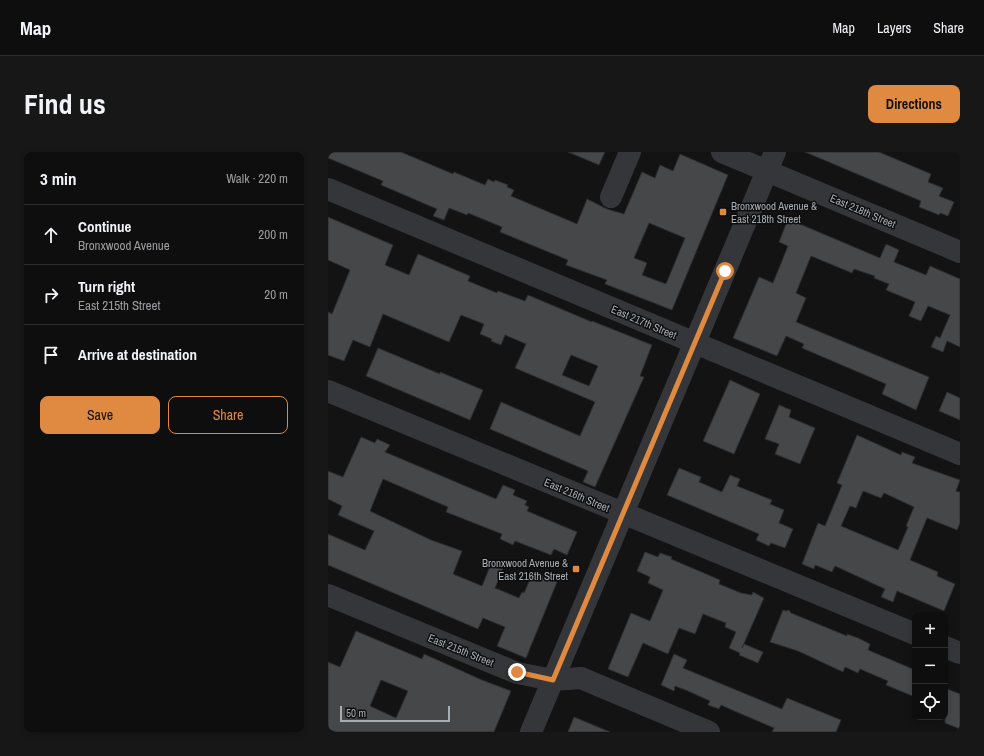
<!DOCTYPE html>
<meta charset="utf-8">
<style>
body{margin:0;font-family:"Archivo Narrow",sans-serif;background:#171718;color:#f1f3f6}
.controls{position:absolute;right:12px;bottom:12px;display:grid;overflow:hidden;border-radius:8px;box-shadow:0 2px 6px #0003}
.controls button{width:36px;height:36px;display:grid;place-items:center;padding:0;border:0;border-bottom:1px solid #2e2e2f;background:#0e0e0f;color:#f1f3f6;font:20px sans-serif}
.scale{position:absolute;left:12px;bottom:10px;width:110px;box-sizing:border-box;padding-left:4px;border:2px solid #a6adb3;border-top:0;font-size:11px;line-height:14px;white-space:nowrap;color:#a6adb3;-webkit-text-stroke:3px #0e0e0f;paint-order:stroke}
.stop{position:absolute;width:12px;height:12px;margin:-9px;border:3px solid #df8941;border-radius:50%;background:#fff}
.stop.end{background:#df8941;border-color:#fff;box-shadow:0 1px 4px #0008}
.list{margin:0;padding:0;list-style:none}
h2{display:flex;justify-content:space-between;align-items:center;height:52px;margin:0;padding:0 16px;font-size:17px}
h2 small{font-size:13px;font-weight:400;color:#9b9c9e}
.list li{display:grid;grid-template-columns:26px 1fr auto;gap:12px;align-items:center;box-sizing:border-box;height:60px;padding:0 16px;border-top:1px solid #2e2e2f}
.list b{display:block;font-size:15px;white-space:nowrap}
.list p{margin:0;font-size:13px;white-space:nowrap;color:#9b9c9e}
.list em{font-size:13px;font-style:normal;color:#9b9c9e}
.actions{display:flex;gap:8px;padding:12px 16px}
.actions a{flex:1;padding:9px 0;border:1px solid #df8941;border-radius:8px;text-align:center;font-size:14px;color:#df8941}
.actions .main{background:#df8941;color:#111}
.icon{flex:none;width:22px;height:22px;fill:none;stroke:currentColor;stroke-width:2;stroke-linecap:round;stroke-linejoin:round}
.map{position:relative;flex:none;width:632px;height:580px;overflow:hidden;border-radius:8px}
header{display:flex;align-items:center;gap:24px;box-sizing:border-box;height:56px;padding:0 20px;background:#0e0e0f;border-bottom:1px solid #2e2e2f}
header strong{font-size:19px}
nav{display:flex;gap:22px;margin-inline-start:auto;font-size:14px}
.intro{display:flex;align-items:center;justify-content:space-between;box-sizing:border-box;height:96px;padding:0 24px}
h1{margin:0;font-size:28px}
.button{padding:10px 18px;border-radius:8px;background:#df8941;color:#111;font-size:14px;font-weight:700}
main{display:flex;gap:24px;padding:0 24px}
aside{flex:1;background:#0e0e0f;border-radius:8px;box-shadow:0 2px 6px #0003}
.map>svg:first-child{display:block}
</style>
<header>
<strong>Map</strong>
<nav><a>Map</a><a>Layers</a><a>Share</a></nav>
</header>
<div class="intro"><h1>Find us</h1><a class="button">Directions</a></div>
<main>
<aside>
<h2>3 min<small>Walk · 220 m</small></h2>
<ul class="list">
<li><svg class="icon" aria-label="ahead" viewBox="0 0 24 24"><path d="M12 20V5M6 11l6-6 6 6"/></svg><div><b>Continue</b><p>Bronxwood Avenue</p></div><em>200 m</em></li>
<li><svg class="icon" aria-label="right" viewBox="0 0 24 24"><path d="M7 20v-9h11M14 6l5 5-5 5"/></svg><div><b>Turn right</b><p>East 215th Street</p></div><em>20 m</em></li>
<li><svg class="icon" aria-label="arrive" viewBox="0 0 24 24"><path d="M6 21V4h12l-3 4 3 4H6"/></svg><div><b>Arrive at destination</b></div></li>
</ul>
<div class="actions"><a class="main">Save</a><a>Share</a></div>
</aside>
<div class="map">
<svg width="632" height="580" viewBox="0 0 632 580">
<rect width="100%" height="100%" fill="#131314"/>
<g fill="#454749" stroke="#2d2e30" fill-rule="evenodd">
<path d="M0,0h73l52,22 1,-2 31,13 3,-6 6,3 1,-2 13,5 -1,2 7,3 -3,6 66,28 10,-25 20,10 17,5 18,-42 13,6 5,-13 13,6 7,-17 48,21 -56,135 -67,-26 2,-4 -41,-15 2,-5 -68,-28 2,-5 -34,-14 -1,2 -18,-7 -5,12 -11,-4 4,-7 -56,-24 2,-4 -55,-23zM321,71l36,15 -19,46 -24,-9 5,-12 -13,-5z"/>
<polygon points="240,0 277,0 271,13"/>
<polygon points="477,0 551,0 603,22 600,30 615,36 611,44 626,50 620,64 612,61 611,63 591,55 593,49"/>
<path d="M0,65l65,28 -8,20 24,10 9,-21 52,22 -2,5 29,12 1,-2 27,10 3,-6 64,27v-1l60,24 -12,31 4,1 -49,110 -12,-5 5,-11 -98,-42 11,-27 79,34 15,-34 -80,-34 11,-24 -21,-9 -4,10 -10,-4 1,-2 -12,-5 4,-10 -23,-9 -12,27 -66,-28 -13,33 -17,-7 -9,21 -16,-6v-43l4,2 18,-44 -22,-10zM243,203l27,11 -9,20 -27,-11z"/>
<polygon points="460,67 552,106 558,92 571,98 566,110 598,123 602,114 632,127 632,195 619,189 615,200 603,195 608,184 612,186 622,163 600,154 593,169 581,164 587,150 558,138 561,132 546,126 547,124 526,117 524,121 483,104 468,141 478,146 468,170 601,225 588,258 554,242 558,232 474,196 476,192 458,184 449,204 405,186 431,125 445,131 460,94 451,90"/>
<polygon points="50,196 112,222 112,220 155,238 142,268 38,224"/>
<polygon points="402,228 432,242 406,302 375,289"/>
<polygon points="619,240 632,246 632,268 611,259"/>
<polygon points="451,253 463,258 461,265 487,276 472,312 447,302 451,292 437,287"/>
<path d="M529,283l44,20 1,-3 13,5 -3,6 48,17 -4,11 4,1v31l-3,7 -30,-12 -17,42 28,12 -1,4 18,8 -11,27 -47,-20 -4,11 -12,-5 4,-8 -50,-23 -3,6 -17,-7 -1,4 -12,-5 16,-41 7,3 17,-41 -5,-2zM535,339l18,7 3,-5 30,14 -8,19 2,1 -10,23 -57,-24 9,-20 6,2z"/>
<polygon points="33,285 47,291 49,287 62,293 57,300 168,347 175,333 187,338 185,343 199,349 197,353 201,355 199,359 249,380 239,403 226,397 223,403 187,389 185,393 172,387 174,382 118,360 120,355 55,327 42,359 103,388 134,399 125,422 154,434 163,412 175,417 167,436 191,446 194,440 196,441 203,425 212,429 214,424 229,430 198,506 169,494 177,475 155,466 150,477 0,413 0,382 37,398 46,379 10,363 14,354 0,347 0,319 15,325"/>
<polygon points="351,316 373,325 371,330 394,340 402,323 412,327 409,334 444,348 442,352 456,358 451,371 465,377 457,396 443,391 441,394 428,388 431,382 339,343"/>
<polygon points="317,400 330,405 332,401 344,405 343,407 392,428 391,432 413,441 424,443 425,440 436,446 414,496 416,492 435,500 430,511 411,503 412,501 401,496 408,480 397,475 398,471 375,462 367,482 351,476 340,502 315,491 300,525 280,517 303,461 322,469 335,438 320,431 322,425 309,419"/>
<polygon points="455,458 458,459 461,458 463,461 519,484 519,482 530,486 542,492 540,498 587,518 587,545 558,533 560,529 532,517 530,521 517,515 515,520 470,499 442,490"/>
<path d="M28,479l66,28 2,-5 58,26 29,11 -17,41h-158l-8,-3v-67l12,5zM53,528l27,11 -12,27 -26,-12z"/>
<polygon points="346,502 359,508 355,516 454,557 459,546 513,568 508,580 444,580 446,576 404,558 393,553 391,557 380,553 382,549 360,539 347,534 346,539 333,533"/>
<polygon points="617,536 632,542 632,577 617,571"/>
<polygon points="246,565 282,580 240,580"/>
</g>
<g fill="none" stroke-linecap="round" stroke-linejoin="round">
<g stroke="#343639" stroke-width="22">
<polyline points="394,0 632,100"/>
<polyline points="0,37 632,302"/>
<polyline points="283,45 302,0"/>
<polyline points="0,239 587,482"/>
<polyline points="0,443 189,521 225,528 253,526 381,580"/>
<polyline points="617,495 632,501"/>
<polyline points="203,580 447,0"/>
</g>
</g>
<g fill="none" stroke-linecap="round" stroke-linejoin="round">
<polyline stroke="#df8941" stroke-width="5" points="189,520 225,528 397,119"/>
</g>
<g fill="#df8941" stroke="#0e0e0f" stroke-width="1.5">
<rect x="391" y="56" width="8" height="8" rx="2"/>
<rect x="244" y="413" width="8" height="8" rx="2"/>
</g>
<g text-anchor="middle" stroke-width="3" stroke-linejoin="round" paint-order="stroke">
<g font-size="11" fill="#a6adb3" stroke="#0e0e0f" text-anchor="start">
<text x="403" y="58">Bronxwood Avenue &amp;<tspan x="403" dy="13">East 218th Street</tspan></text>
<text x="240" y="415" text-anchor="end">Bronxwood Avenue &amp;<tspan x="240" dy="13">East 216th Street</tspan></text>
</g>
<g font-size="11" fill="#a6adb3" stroke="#0e0e0f">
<text transform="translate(535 59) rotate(23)" y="4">East 218th Street</text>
<text transform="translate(316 170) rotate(23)" y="4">East 217th Street</text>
<text transform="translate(249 343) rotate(23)" y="4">East 216th Street</text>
<text transform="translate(133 498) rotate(22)" y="4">East 215th Street</text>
</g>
</g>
</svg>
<div class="controls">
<button>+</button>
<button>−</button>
<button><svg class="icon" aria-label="locate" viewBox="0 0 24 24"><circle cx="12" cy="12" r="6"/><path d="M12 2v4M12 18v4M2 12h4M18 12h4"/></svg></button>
</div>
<div class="scale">50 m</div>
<div class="stop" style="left:397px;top:119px"></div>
<div class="stop end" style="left:189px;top:520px"></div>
</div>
</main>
